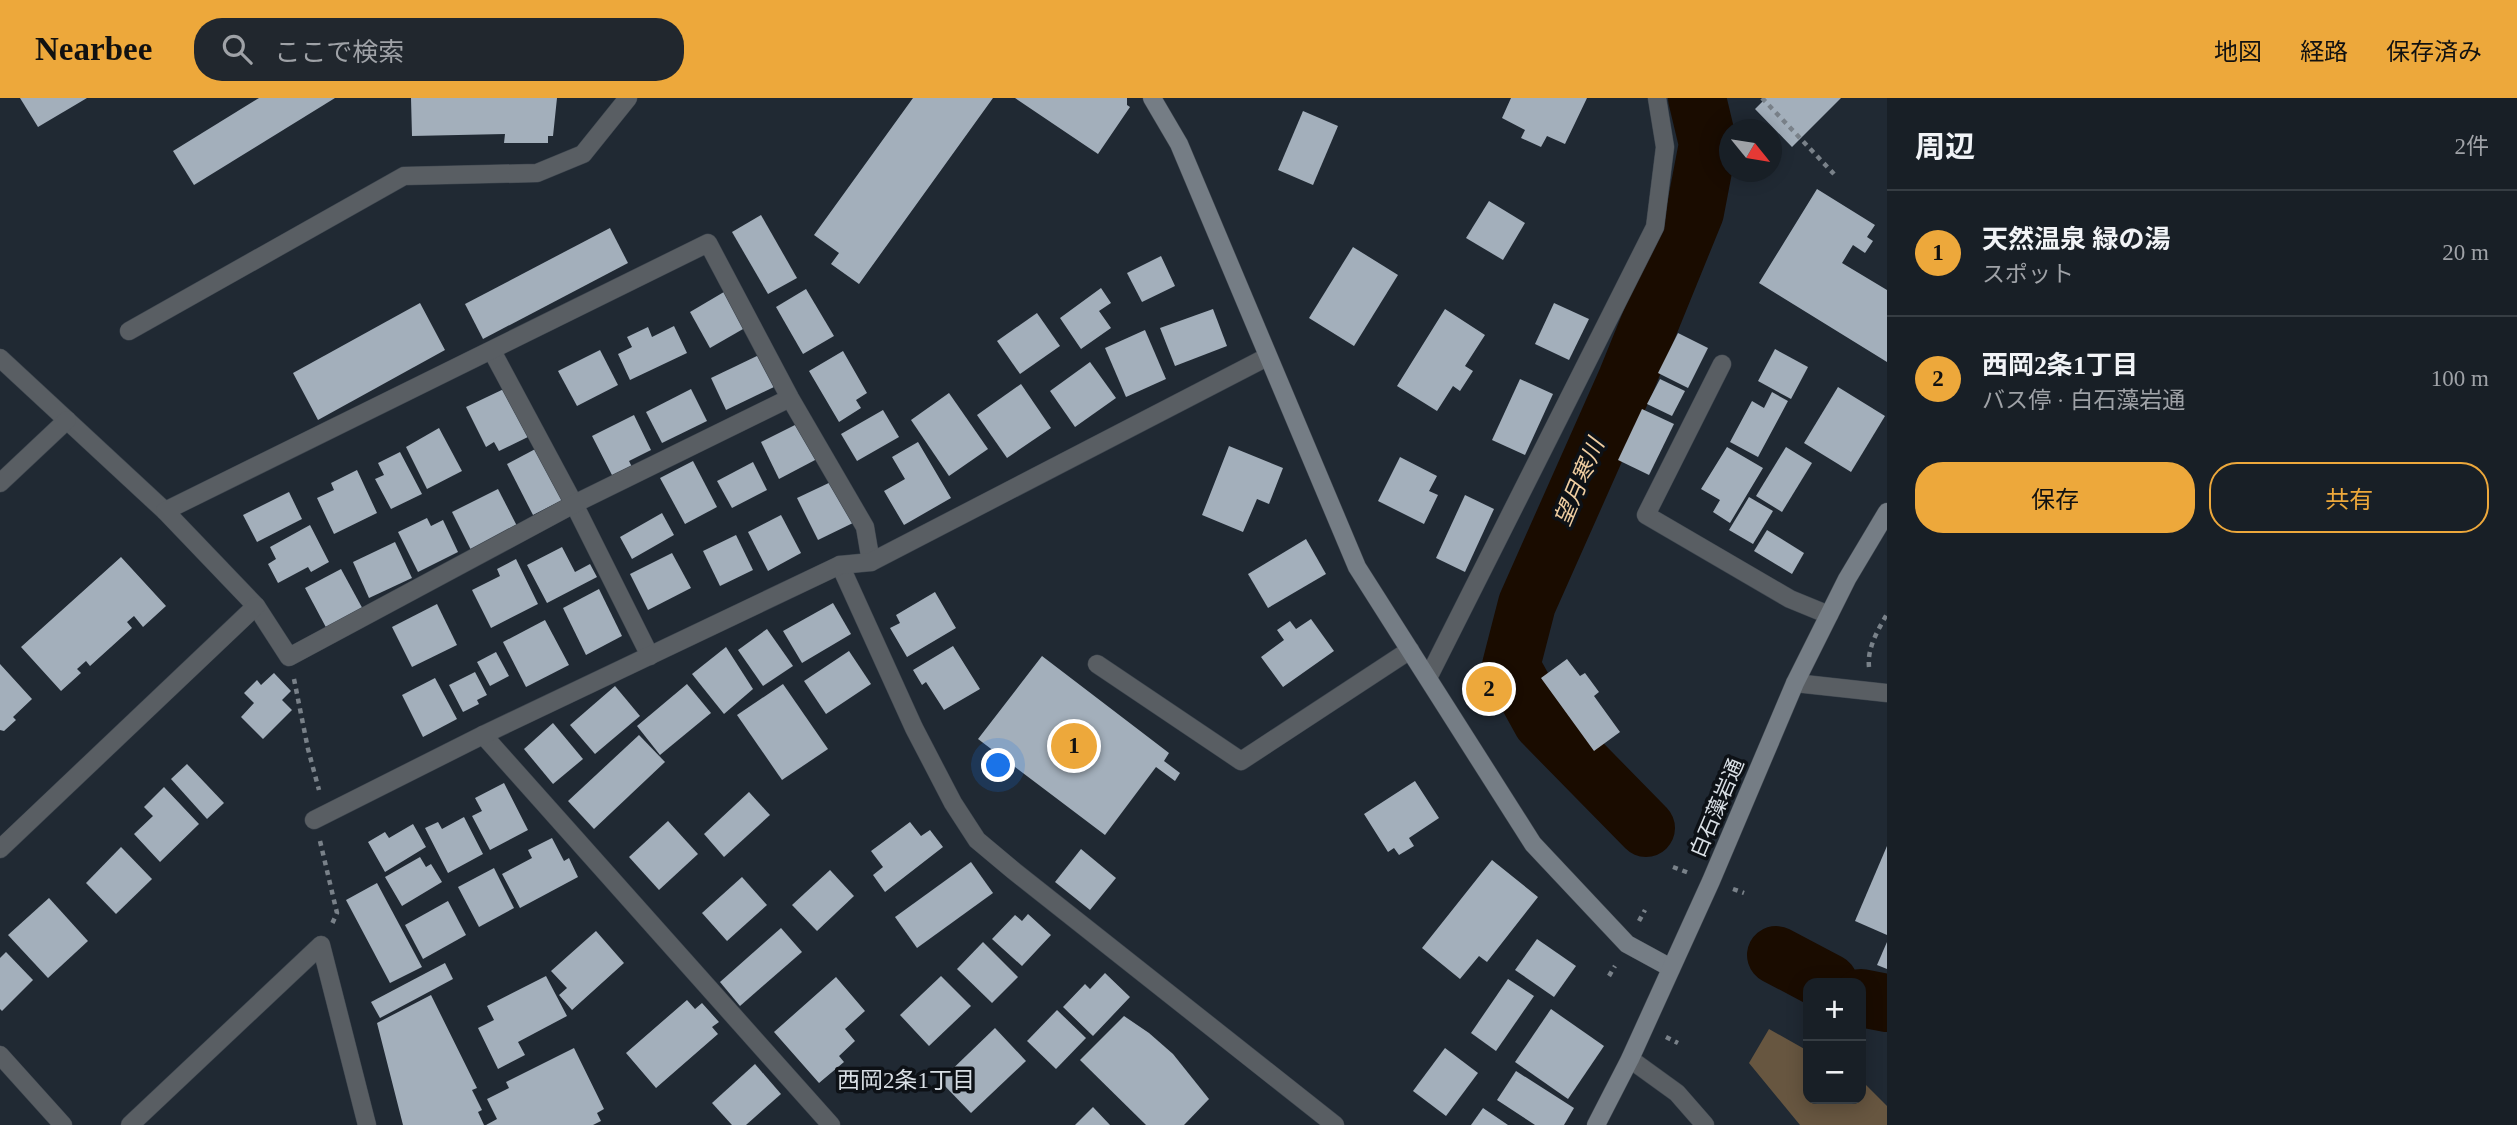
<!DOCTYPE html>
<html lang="ja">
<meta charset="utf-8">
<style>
body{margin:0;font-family:"Times New Roman","Noto Sans JP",serif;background:#21272e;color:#f1f3f6}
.controls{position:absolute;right:21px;bottom:21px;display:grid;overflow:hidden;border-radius:14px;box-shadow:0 4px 18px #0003}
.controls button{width:63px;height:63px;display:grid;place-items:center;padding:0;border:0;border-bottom:2px solid #363d43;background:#181f26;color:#f1f3f6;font:35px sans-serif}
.compass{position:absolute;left:1719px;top:21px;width:63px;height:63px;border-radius:50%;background:#181f26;box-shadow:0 4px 18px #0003;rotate:120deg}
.you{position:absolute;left:999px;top:668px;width:24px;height:24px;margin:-18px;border:5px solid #fff;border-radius:50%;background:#1a73e8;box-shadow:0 0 0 10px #1a73e833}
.badge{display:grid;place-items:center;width:46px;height:46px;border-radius:50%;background:#eda83b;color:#111;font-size:23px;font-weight:700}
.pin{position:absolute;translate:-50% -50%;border:4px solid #fff;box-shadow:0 2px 7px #0006}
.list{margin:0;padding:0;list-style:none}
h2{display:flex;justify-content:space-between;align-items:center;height:91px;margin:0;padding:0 28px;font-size:30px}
h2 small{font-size:23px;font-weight:400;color:#9fa2a7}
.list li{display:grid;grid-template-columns:46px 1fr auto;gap:21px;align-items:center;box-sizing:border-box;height:126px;padding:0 28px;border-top:2px solid #363d43}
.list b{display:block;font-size:26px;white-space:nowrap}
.list p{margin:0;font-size:23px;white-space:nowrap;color:#9fa2a7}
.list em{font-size:23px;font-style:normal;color:#9fa2a7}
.actions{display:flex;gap:14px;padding:21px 28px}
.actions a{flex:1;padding:16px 0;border:2px solid #eda83b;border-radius:28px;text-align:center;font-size:24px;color:#eda83b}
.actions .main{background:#eda83b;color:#111}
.icon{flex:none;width:38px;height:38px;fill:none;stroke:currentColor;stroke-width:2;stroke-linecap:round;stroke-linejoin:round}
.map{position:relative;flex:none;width:1887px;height:1027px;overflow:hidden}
header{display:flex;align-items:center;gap:42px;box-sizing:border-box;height:98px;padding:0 35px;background:#eda83b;color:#111}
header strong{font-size:33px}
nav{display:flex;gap:38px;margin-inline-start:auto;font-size:24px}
.search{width:490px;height:63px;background:#21272e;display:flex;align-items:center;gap:18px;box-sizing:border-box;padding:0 24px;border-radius:28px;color:#9fa2a7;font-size:26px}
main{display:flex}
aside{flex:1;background:#181f26}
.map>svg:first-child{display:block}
</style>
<header>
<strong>Nearbee</strong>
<div class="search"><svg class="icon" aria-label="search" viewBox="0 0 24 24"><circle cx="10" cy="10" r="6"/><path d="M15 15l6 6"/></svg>ここで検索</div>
<nav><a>地図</a><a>経路</a><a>保存済み</a></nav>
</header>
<main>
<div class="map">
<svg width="1887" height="1027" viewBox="0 0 1887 1027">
<rect width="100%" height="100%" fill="#202933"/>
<polygon fill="#675640" points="1769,931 1808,953 1808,1001 1861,1001 1861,982 1887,1008 1887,1027 1800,1027 1749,965"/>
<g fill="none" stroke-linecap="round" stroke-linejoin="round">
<g stroke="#1a0c00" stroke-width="58">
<polyline points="1646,730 1542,624 1511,568 1527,506 1627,281 1695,114 1708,46 1697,0"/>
<polyline points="1776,857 1829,885"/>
<polyline points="1861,900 1887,905"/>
</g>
</g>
<g fill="#a3afbb">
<polygon points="20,0 87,0 38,29"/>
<polygon points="259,0 335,0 194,87 173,53"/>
<polygon points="411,0 557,0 553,38 548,38 548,45 504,45 505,36 412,38"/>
<polygon points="913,0 993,0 859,186 831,166 839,155 814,137"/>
<polygon points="1015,0 1127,0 1127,7 1130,9 1098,56"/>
<polygon points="1511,0 1587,0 1565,46 1547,38 1541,49 1521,40 1525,32 1502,20"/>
<polygon points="1762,0 1841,0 1792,49 1755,11 1764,2"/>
<polygon points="1303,13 1338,28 1313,87 1278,72"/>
<polygon points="1817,91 1875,127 1867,139 1873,143 1865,155 1853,147 1842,165 1887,192 1887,264 1759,185"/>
<polygon points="1489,103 1525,125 1503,162 1466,140"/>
<polygon points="761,117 797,180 768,196 732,134"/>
<polygon points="610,130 628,165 483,241 465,206"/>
<polygon points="1353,149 1398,177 1354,248 1309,220"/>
<polygon points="1161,158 1175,188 1142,204 1127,175"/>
<polygon points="1101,190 1111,205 1099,213 1111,230 1081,251 1060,220"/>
<polygon points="729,191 750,227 710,250 690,214"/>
<polygon points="806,191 834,238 803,256 776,209"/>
<polygon points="420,205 445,252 318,322 293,275"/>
<polygon points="1554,205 1589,221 1569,262 1535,246"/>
<polygon points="1213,211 1227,248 1175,268 1160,230"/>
<polygon points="1445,211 1485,237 1465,268 1473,273 1460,293 1453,288 1437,313 1397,288"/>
<polygon points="1037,215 1060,248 1020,276 997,243"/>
<polygon points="674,228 687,255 630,282 618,256 632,249 627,239 648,229 652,239"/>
<polygon points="1145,232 1166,281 1126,299 1105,250"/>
<polygon points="1678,235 1708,250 1688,290 1658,275"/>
<polygon points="1775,251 1808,269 1791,301 1758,283"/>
<polygon points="600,252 618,287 577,308 558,273"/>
<polygon points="843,253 867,295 856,302 861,310 839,324 809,273"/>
<polygon points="759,257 774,289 726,312 711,280"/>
<polygon points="1090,264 1116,300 1075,329 1050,293"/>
<polygon points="1520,281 1553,296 1525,357 1492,342"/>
<polygon points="1660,281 1685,293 1672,318 1647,306"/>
<polygon points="1021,286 1051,330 1007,360 977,317"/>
<polygon points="508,289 532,337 499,353 494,344 486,349 466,309"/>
<polygon points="1838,289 1885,318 1851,374 1804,345"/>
<polygon points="691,291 707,323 662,345 646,314"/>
<polygon points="1772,294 1788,303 1758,359 1730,344 1752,303 1764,310"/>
<polygon points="949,295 988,351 949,378 911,322"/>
<polygon points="1642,311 1674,326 1649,377 1618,362"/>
<polygon points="883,312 899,339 857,363 841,336"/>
<polygon points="634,317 651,352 629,363 632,369 613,379 592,338"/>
<polygon points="799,325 817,361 779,381 761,344"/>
<polygon points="439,330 462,373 427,391 406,349"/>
<polygon points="918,344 951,400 904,427 884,393 905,381 892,359"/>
<polygon points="541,348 567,400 533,417 507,366"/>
<polygon points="1229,348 1283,370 1269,406 1257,401 1243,434 1202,417"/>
<polygon points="1727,349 1763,370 1730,425 1713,414 1720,402 1701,391"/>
<polygon points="1786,349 1812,365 1782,414 1756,398"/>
<polygon points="400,354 422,396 391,411 375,381 384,377 378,365"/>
<polygon points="1400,359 1437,378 1429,393 1438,397 1424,426 1378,403"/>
<polygon points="693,363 717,409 685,426 660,380"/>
<polygon points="753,364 767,392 732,410 717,383"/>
<polygon points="357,372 377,415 334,436 317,400 334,392 331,385"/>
<polygon points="833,383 855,424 818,442 797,400"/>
<polygon points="498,391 517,428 471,452 452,414"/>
<polygon points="289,394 302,421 257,444 243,417"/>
<polygon points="1465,397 1494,411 1465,474 1436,460"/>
<polygon points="1749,399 1773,413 1753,446 1729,432"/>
<polygon points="662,415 674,437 632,461 620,439"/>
<polygon points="781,417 801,455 768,473 748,434"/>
<polygon points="427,420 431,428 443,422 458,454 418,474 398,434"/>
<polygon points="310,427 329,464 311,474 308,469 278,485 268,466 276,461 270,449"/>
<polygon points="1767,432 1804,455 1792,476 1754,453"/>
<polygon points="736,437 753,472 720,488 703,453"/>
<polygon points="1306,441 1326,476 1268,510 1248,476"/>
<polygon points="395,444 412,480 369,500 353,464"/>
<polygon points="562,449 575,474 590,466 597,479 547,505 527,467"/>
<polygon points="672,455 691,490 648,512 630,476"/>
<polygon points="121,459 166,508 143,529 134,518 127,524 132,530 90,568 86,563 77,571 81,575 61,593 21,549"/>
<polygon points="516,461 538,506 491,530 472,492 500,478 497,471"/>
<polygon points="341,471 365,515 329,535 305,490"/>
<polygon points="599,491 622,538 586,557 563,510"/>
<polygon points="935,494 956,530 907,559 890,530 900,525 896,517"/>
<polygon points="833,505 851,536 802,565 783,533"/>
<polygon points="437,506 457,547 412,569 392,529"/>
<polygon points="1311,521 1334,553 1283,589 1261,559 1284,542 1277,532 1290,523 1296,531"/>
<polygon points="545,522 569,567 526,589 503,544"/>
<polygon points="767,531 793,568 763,588 738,552"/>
<polygon points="953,548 980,591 944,612 926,584 922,587 913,572"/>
<polygon points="726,549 753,591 724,616 692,576"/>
<polygon points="849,553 871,586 826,616 804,583"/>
<polygon points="496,554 509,578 490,588 477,564"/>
<polygon points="1042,558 1169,655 1164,663 1180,675 1175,683 1156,669 1105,737 978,641"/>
<polygon points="1567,561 1580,578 1585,575 1599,594 1594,598 1620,634 1594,653 1541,580"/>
<polygon points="0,566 32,601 13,619 16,622 4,633 0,632"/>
<polygon points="475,574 487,597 477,602 479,606 463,614 449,587"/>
<polygon points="274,575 291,593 282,602 292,612 263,641 241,619 254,605 244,595 257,582 261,587"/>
<polygon points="435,580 457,621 423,639 402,597"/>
<polygon points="687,586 711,615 660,657 637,628"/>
<polygon points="783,586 828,651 782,682 737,617"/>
<polygon points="615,588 640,618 595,656 570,627"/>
<polygon points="553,625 583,661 553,686 524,651"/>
<polygon points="639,637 665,664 594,731 568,703"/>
<polygon points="187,666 224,705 207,721 171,681"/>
<polygon points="1415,683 1439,720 1409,740 1414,748 1399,757 1394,750 1388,754 1364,716"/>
<polygon points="504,685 528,732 490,752 472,718 482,713 475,700"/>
<polygon points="164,689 199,726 160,764 134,736 153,718 144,709"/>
<polygon points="749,694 770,717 724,759 704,736"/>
<polygon points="464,719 483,756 448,775 425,730 438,724 442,731"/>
<polygon points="668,723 698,756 659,792 629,759"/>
<polygon points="910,724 921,738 930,732 943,749 885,794 873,777 883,769 871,753"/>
<polygon points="413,726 426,749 385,774 368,744 385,734 389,740"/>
<polygon points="552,740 564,763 569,760 578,779 520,810 502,776 532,760 528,752"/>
<polygon points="1887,748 1887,837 1855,823"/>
<polygon points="121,749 152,781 116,816 86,785"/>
<polygon points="1081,751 1116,780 1090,812 1055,784"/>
<polygon points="420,759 426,769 431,766 442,784 402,808 385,779"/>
<polygon points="1492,762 1538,799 1487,864 1479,858 1460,881 1422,850"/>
<polygon points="971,764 993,795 917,850 895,819"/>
<polygon points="494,770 514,810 479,829 458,789"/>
<polygon points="830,772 854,798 817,833 792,807"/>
<polygon points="742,779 767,807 727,843 702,815"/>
<polygon points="377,785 422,869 390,885 346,802"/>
<polygon points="49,800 88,843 48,880 8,837"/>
<polygon points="448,803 466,837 423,861 405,827"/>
<polygon points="1028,816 1051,837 1022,868 992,841 1015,817 1022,823"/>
<polygon points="781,830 802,854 740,908 720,884"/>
<polygon points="596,833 624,865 572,912 559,897 567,890 551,873"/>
<polygon points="1537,841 1576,868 1554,899 1515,872"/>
<polygon points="983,844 1018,879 992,905 957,871"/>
<polygon points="1887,844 1887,871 1877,867"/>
<polygon points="6,854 33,882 2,913 0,911 0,860"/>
<polygon points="445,865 453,881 380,920 371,904"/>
<polygon points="1105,875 1130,899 1093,938 1063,909 1085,886 1090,891"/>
<polygon points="546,878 567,918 518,944 525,957 498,971 478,930 494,922 487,908"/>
<polygon points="941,878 971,908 929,948 900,917"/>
<polygon points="836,879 865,913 845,931 855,943 839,958 844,964 819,985 774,934"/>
<polygon points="1508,881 1534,898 1496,953 1471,935"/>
<polygon points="431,897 477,990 472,992 482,1012 478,1014 484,1027 403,1027 377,925"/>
<polygon points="687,902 695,911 702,905 719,924 712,929 718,936 656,990 626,955"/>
<polygon points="1551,911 1604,948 1568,1001 1515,964"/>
<polygon points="1057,912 1086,940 1056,971 1027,943"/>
<polygon points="1124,918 1149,935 1173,956 1209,1001 1184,1027 1146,1027 1080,962"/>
<polygon points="995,930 1026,963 971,1015 940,983"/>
<polygon points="574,950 604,1011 597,1015 601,1023 593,1027 486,1027 497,1021 487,1001 509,990 506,984"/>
<polygon points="1445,950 1478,975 1446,1018 1413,993"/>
<polygon points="755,966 781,996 746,1027 732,1027 712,1005"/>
<polygon points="1516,973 1574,1010 1564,1027 1535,1027 1497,1002"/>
<polygon points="1093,1009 1110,1027 1075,1027"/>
<polygon points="1483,1010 1508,1027 1471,1027"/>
</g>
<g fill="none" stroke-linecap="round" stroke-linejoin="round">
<defs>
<g id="lane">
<polyline points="129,233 404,78 537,75 583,56 628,0"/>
<polyline points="1722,266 1646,417 1790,501 1829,517"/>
<polyline points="1097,566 1241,663 1410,552"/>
</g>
<g id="street">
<polyline points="492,253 574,406 650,558"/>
<polyline points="0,260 165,413"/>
<polyline points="790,300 574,406 289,559 256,508 165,413 708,145 790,300 865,429 871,464"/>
<polyline points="0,385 67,322"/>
<polyline points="840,467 914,630 953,705 977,742 1014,773 1335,1027"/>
<polyline points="1428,580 1655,129 1665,49 1657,0"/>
<polyline points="1795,585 1887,595"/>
<polyline points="483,637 831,1027"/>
<polyline points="314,722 483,637 840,467 871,464 1267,259"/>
<polyline points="0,751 256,508"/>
<polyline points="0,957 63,1027"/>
<polyline points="1630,961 1677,995 1705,1027"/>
<polyline points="130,1027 321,847 367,1027"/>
</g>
<g id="secondary">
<polyline points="1152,0 1179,46 1357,469 1533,746 1627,846 1671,870"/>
<polyline points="1596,1027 1630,961 1711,783 1795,585 1847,481 1887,414"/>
</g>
</defs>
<use href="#lane" stroke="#3e464f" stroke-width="19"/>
<use href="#street" stroke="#3e464f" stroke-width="19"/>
<use href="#secondary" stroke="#3e464f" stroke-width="19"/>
<g stroke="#798189" stroke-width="4.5" stroke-dasharray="5 5" stroke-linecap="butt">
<polyline points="1762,0 1834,76"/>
<path d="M1869,569c-2,-19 9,-37 18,-53"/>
<polyline points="294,581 308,651 319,692"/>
<polyline points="320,743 337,815 332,826"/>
<polyline points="1673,769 1689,775"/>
<polyline points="1733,791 1744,795"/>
<polyline points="1639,823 1645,812"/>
<polyline points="1609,878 1615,868"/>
<polyline points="1666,939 1678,945"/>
</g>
<use href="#lane" stroke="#595e63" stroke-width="18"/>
<use href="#street" stroke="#595e63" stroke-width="18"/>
<use href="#secondary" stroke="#757d85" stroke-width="18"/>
</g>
<g text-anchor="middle" stroke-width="7" stroke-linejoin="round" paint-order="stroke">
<g font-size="21" fill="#d9dfe5" stroke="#0d1116">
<text transform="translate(1717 710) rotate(-67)" y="7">白石藻岩通</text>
</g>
<g font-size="23" font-style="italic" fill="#efcda0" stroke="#0d1116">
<text transform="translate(1579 384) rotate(-67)" y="8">望月寒川</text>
</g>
<g font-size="23" fill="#d9dfe5" stroke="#0d1116">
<text x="906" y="990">西岡2条1丁目</text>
</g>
</g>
</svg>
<div class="controls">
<button>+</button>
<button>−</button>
</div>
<svg class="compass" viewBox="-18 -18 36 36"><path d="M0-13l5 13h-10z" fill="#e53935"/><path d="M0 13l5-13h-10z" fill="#9fa2a7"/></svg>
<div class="you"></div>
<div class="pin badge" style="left:1074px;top:648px">1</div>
<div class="pin badge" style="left:1489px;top:591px">2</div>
</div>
<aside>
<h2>周辺<small>2件</small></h2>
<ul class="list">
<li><span class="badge">1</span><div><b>天然温泉 緑の湯</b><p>スポット</p></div><em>20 m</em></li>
<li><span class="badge">2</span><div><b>西岡2条1丁目</b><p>バス停 · 白石藻岩通</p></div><em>100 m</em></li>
</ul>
<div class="actions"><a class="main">保存</a><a>共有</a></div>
</aside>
</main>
